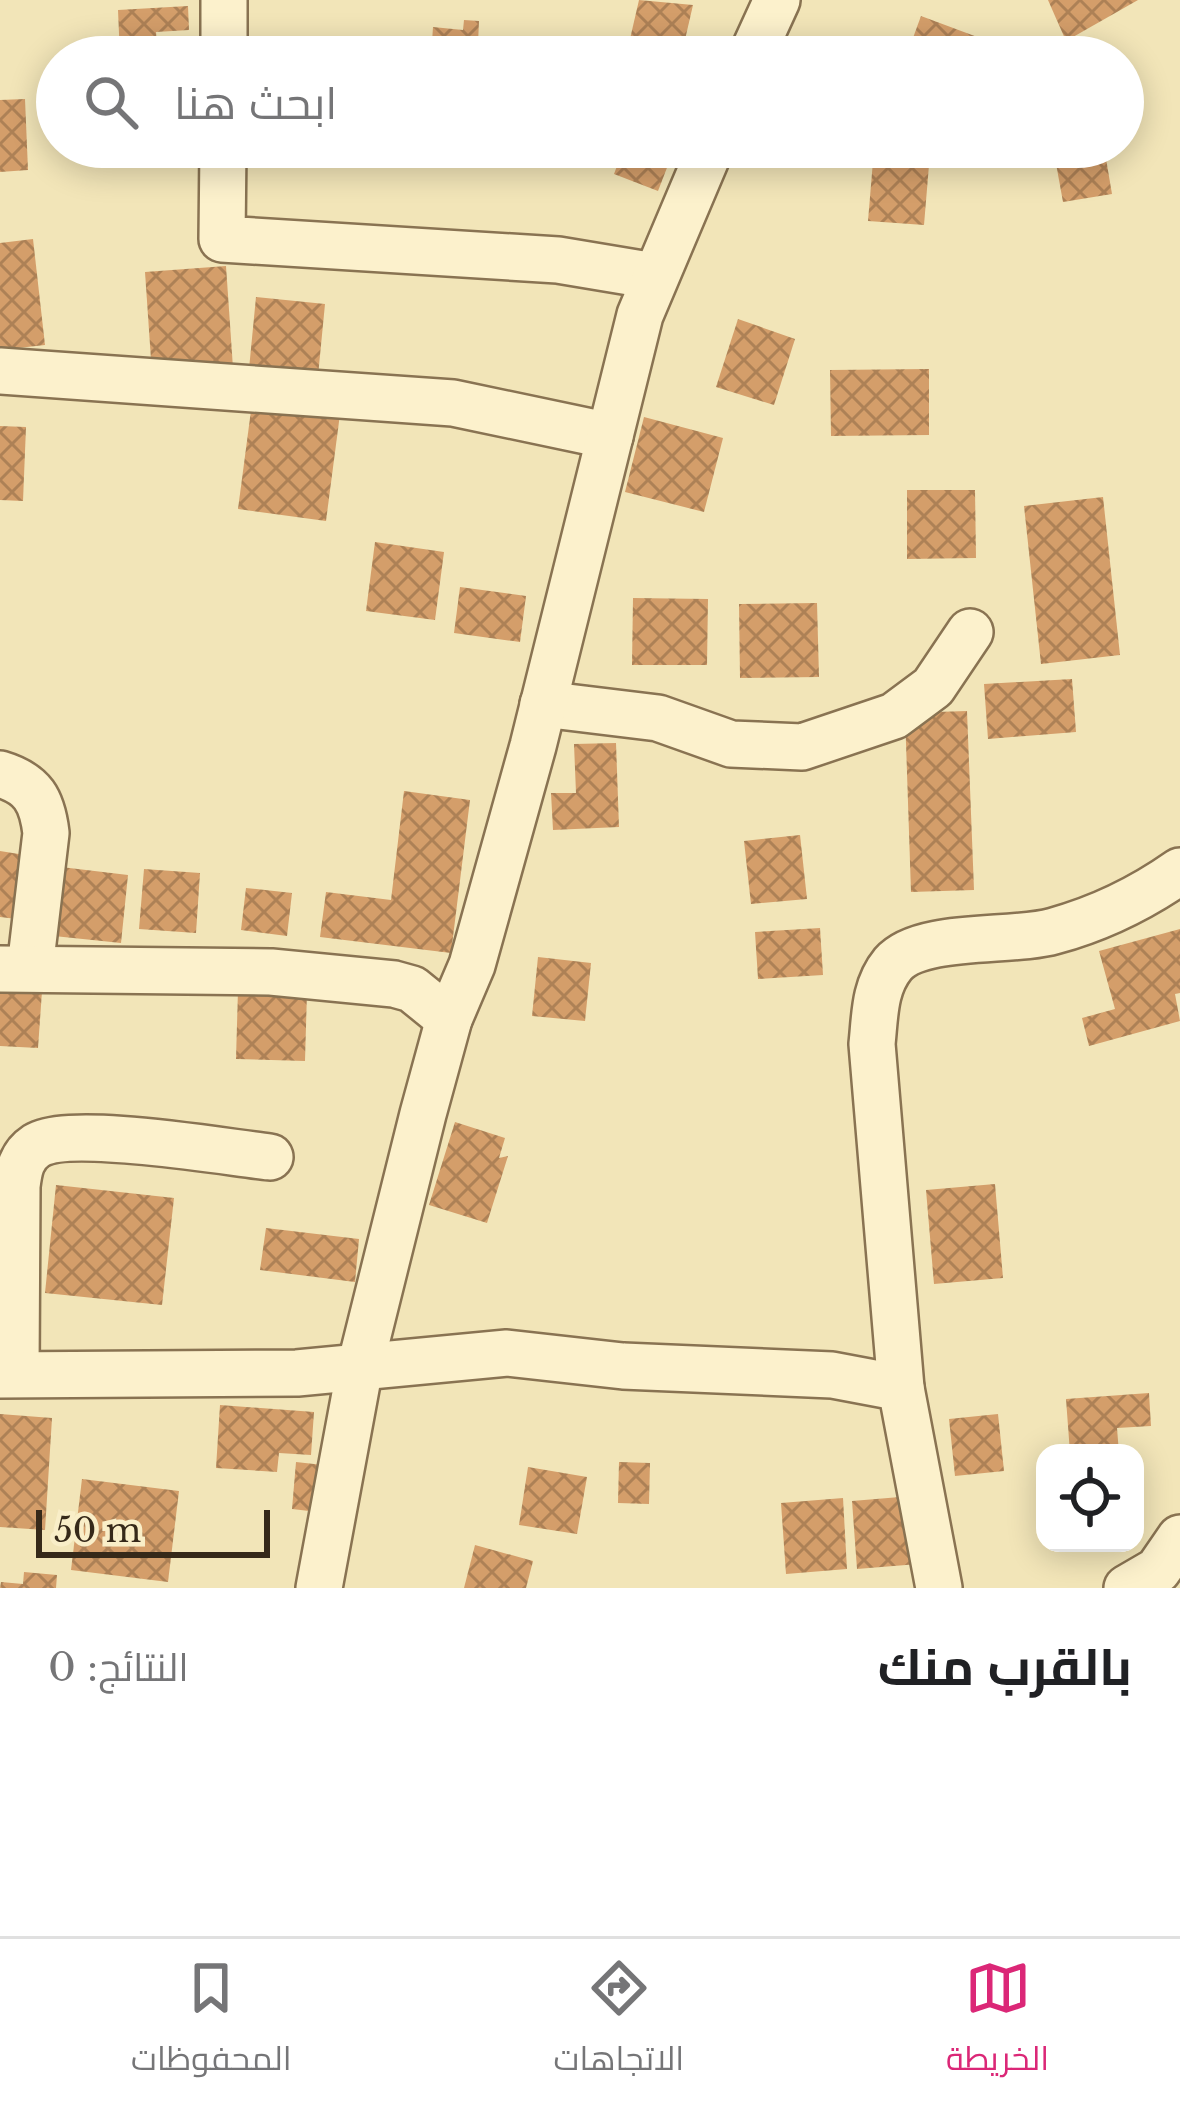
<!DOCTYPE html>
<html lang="ar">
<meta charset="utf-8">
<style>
body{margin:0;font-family:"Libre Baskerville",Cairo,serif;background:#f6f6f6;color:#202124;direction:rtl}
.controls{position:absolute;right:36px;bottom:36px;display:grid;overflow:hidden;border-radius:24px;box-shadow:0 6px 30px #0003}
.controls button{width:108px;height:108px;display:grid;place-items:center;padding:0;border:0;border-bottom:3px solid #e0e0e0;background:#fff;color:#202124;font:60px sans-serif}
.scale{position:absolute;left:36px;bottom:30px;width:234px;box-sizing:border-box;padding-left:12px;border:6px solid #362919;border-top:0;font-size:33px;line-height:42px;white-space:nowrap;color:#362919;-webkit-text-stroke:9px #f9eec8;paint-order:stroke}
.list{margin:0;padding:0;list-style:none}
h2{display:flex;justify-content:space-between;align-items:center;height:156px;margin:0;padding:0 48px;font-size:51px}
h2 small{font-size:39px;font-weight:400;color:#757577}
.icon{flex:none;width:66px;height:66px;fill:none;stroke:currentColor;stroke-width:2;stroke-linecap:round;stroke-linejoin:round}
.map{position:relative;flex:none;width:1180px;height:1588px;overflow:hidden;direction:ltr}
.search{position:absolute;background:#fff;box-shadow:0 6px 30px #0003;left:36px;right:36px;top:36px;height:132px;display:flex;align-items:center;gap:30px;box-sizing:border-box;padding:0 42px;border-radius:66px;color:#757577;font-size:45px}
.sheet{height:348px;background:#fff}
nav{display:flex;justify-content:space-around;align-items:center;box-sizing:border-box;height:168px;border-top:3px solid #e0e0e0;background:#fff;font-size:33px;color:#757577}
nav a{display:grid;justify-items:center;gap:6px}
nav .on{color:#db2777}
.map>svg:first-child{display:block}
</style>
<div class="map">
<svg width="1180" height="1588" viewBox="0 0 1180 1588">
<defs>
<pattern id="building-cross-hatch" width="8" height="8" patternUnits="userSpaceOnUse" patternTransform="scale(3)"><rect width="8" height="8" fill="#d49e6a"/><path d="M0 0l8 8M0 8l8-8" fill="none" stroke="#ad8156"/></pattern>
</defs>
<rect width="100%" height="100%" fill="#f2e5b8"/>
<g fill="url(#building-cross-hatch)">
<polygon points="639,0 693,5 681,57 627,52"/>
<polygon points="1048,0 1138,0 1066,41"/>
<polygon points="188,6 189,30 156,32 157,46 190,45 190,57 120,57 118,10"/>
<polygon points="921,16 988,41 982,57 906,57"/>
<polygon points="464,20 479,21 478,44 494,45 494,57 431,57 433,27 463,30"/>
<polygon points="25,99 28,170 0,172 0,100"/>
<polygon points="624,147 675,147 658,191 614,174"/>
<polygon points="1053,147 1104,147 1112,194 1063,202"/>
<polygon points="874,149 930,153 924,225 868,221"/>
<polygon points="33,239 45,345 0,350 0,243"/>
<polygon points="226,266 233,368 152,374 145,272"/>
<polygon points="256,297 325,304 318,376 249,369"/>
<polygon points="738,319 795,339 774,405 716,387"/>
<polygon points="929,369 929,435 831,436 830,370"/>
<polygon points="252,403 340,414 326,521 238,509"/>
<polygon points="644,417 723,438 704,512 625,492"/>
<polygon points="0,426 26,427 23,501 0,500"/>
<polygon points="907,490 975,490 976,558 907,559"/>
<polygon points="1103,497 1120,655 1041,664 1024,506"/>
<polygon points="375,542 444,552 435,620 366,611"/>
<polygon points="460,587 526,596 520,642 454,633"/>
<polygon points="633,598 708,599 707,665 632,665"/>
<polygon points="817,603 819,677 740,678 739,604"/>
<polygon points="1072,679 1076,732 988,739 984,684"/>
<polygon points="967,711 974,890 911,892 905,713"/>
<polygon points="616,743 619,827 553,830 551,793 576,793 574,744"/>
<polygon points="404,791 470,800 451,953 320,937 326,892 391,900"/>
<polygon points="800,835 807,899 751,904 744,841"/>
<polygon points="0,851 25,855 17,919 0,917"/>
<polygon points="61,867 128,875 121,943 54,936"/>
<polygon points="144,869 200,873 196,933 139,929"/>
<polygon points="246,888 292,893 287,936 241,930"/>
<polygon points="820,928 823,975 758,979 755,932"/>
<polygon points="1180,929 1180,993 1175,994 1180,1021 1089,1046 1082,1018 1115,1009 1099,951"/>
<polygon points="538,957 591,963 585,1021 532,1016"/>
<polygon points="0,975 43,977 38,1048 0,1046"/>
<polygon points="238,990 307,992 305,1061 236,1059"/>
<polygon points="455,1122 505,1138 499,1158 508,1156 487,1223 429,1205"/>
<polygon points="995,1184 1003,1278 934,1284 926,1190"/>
<polygon points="56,1185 174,1198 162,1305 45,1293"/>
<polygon points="266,1228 359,1239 355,1282 260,1270"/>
<polygon points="1149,1393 1151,1426 1117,1428 1119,1453 1070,1453 1066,1399"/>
<polygon points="220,1405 314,1412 311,1455 279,1453 277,1472 216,1468"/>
<polygon points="0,1414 52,1418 45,1530 0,1527"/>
<polygon points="998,1414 1004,1471 955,1476 949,1419"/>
<polygon points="296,1462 323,1465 318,1512 292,1509"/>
<polygon points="619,1462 650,1463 649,1504 618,1503"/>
<polygon points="528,1467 587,1477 577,1534 519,1525"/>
<polygon points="82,1479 179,1491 168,1582 71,1570"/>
<polygon points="912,1496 918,1564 857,1569 852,1501"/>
<polygon points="843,1498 847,1569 786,1574 781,1503"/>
<polygon points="475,1545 533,1561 526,1588 464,1588"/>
<polygon points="24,1572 57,1575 56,1588 0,1588 1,1582 23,1584"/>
</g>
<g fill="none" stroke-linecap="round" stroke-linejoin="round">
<defs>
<g id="minor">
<polyline points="224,57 224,0"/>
<polyline points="751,57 777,0"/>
<polyline points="223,147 222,239 558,260 654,276"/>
<polyline points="0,371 453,403 610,436"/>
<polyline points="543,704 658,718 731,744 802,747 894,716 933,687 970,632"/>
<path d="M0,774c33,10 42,26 46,59l-16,135"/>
<polyline points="0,969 271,972 394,984 412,989 449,1019"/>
<path d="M16,1374l1,-188c2,-16 4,-30 19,-40 34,-21 188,6 234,11"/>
<polyline points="0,1375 297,1373 507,1353 623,1366 832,1375 901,1388 939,1588"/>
<path d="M901,1388l-29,-344c3,-28 2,-57 21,-80 28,-32 120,-21 161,-33 44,-12 89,-34 126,-60"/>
<polyline points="319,1588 360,1367 423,1114 449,1019 472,965 533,746 640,315 711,147"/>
<polyline points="1127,1588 1158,1570 1180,1538"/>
</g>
</defs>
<use href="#minor" stroke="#897352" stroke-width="50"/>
<use href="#minor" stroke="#fcf1cc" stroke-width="45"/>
</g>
</svg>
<div class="controls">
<button><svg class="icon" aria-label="locate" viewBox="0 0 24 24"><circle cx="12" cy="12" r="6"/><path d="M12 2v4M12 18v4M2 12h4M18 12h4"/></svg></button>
</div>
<div class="scale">50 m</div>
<div class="search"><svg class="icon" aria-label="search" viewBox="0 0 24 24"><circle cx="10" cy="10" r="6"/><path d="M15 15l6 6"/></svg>ابحث هنا</div>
</div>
<section class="sheet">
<h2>بالقرب منك<small>النتائج: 0</small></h2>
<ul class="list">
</ul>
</section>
<nav>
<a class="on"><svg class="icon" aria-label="map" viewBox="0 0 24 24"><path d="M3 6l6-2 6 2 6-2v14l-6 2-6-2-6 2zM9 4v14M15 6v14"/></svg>الخريطة</a>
<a><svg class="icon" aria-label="directions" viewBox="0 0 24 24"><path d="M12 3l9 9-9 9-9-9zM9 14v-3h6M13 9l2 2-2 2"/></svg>الاتجاهات</a>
<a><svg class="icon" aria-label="saved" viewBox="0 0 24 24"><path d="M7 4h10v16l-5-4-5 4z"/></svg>المحفوظات</a>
</nav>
